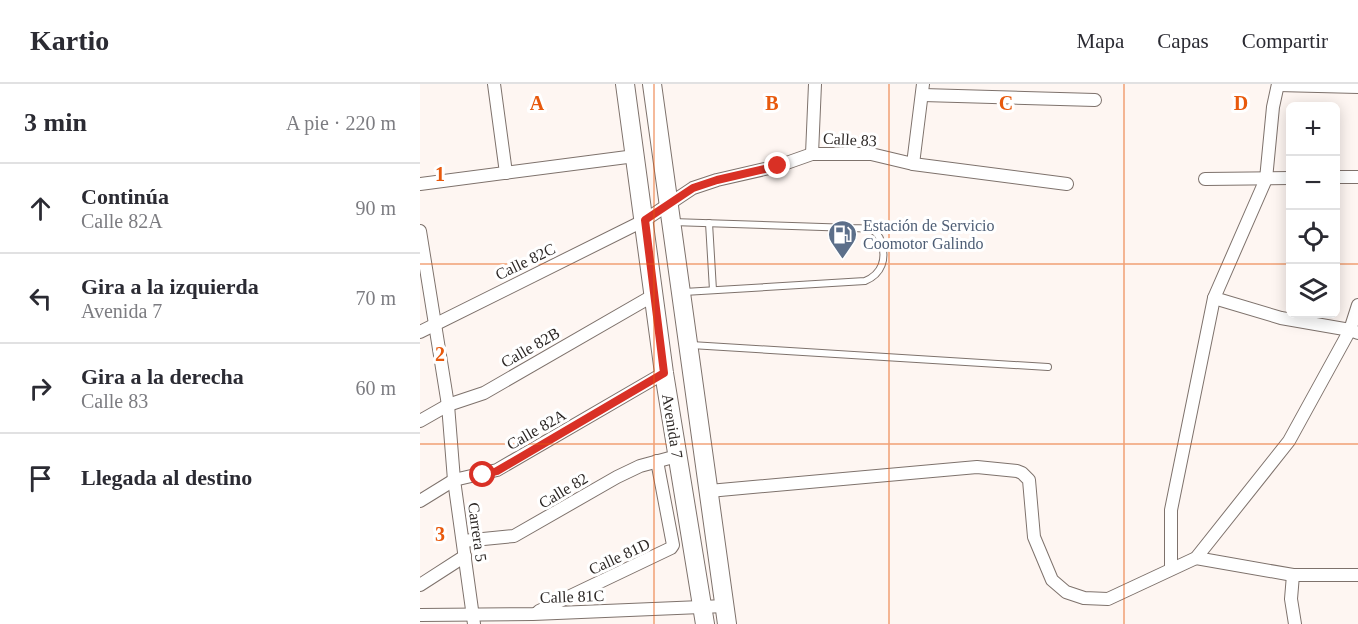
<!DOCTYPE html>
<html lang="es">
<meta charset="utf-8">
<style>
body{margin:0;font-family:Georgia,serif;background:#f7f7f7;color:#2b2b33}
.controls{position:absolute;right:18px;top:18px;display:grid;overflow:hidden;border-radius:9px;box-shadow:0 3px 15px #0003}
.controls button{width:54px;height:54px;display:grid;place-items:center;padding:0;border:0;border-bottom:2px solid #e1e1e2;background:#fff;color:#2b2b33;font:30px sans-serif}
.stop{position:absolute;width:18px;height:18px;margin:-14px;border:4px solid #d93025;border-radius:50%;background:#fff}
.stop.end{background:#d93025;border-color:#fff;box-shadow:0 2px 6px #0008}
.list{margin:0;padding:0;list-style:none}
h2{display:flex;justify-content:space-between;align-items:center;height:78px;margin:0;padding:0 24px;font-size:26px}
h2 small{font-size:20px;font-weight:400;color:#7c7c81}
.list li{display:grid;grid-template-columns:39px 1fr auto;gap:18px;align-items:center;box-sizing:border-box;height:90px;padding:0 24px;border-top:2px solid #e1e1e2}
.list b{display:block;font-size:22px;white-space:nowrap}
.list p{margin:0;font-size:20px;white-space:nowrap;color:#7c7c81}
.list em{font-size:20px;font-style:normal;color:#7c7c81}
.icon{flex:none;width:33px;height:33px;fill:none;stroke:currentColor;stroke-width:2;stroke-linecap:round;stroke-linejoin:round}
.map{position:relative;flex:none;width:938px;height:540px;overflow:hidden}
header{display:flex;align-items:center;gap:36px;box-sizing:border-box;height:84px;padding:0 30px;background:#fff;border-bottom:2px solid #e1e1e2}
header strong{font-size:28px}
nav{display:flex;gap:33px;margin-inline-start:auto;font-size:21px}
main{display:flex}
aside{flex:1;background:#fff}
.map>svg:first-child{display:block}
</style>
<header>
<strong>Kartio</strong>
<nav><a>Mapa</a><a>Capas</a><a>Compartir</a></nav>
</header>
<main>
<aside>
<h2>3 min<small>A pie · 220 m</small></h2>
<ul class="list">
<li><svg class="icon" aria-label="ahead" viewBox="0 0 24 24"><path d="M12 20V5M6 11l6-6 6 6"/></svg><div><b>Continúa</b><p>Calle 82A</p></div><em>90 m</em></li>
<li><svg class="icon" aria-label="left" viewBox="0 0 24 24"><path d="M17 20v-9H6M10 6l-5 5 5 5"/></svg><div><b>Gira a la izquierda</b><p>Avenida 7</p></div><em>70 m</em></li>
<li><svg class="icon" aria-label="right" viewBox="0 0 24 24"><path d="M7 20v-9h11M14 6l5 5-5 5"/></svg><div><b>Gira a la derecha</b><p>Calle 83</p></div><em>60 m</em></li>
<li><svg class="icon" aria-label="arrive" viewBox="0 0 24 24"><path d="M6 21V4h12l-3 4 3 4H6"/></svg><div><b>Llegada al destino</b></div></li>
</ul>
</aside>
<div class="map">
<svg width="938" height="540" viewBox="0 0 938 540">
<rect width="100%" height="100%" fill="#fef6f2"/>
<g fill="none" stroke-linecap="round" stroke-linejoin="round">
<defs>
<g id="lane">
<path d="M252,138l180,6c6,0 15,0 20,2 4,2 8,7 9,11 6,18 1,33 -16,40l-181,11"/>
<polyline points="289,139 293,206"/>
<polyline points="271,261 628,283"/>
</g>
<g id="street">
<polyline points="74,0 86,89"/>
<polyline points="858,1 938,3"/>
<polyline points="503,11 675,16"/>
<polyline points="392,70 395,0"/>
<polyline points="493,80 503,0"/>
<polyline points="916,93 938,93"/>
<polyline points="785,95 870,94"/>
<polyline points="0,100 215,72"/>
<polyline points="0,147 28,321 34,396 54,540"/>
<polyline points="794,214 861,234 930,246 938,249"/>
<polyline points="0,248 225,136 273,104 297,96 358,82 392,70 451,70 493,80 647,100"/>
<polyline points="0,337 28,321 64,309 234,211"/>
<polyline points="289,407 557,383 597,387 602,389 609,396 614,453 632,496 646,508 664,514 688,515 776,474 869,357 930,246 938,221"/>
<polyline points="0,417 34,396 77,386 244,289"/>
<polyline points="43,457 94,452 197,393 220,382 257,372"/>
<polyline points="776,474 873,491 938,491"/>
<polyline points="751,485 751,426 794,214 846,95 853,23 858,0"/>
<polyline points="873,491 871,515 875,540"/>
<polyline points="0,501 45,472"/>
<polyline points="119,527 251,464 253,461 237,377"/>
<polyline points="0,531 113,530 305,522"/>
</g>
<g id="secondary">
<polyline points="205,0 244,289 285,540"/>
<polyline points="232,0 307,540"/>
</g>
</defs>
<use href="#lane" stroke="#7e726c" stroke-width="8"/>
<use href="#street" stroke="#7e726c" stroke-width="14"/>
<use href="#secondary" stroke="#7e726c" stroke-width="20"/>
<use href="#lane" stroke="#fff" stroke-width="6"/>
<use href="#street" stroke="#fff" stroke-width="12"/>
<use href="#secondary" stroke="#fff" stroke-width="18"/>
</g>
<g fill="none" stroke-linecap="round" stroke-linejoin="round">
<polyline stroke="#d93025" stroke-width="8" points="63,391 77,387 244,289 225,136 273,104 297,96 358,82"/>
</g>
<path fill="none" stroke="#e8590c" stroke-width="1.5" stroke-opacity="0.55" d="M234,0v540M469,0v540M704,0v540M0,180h870M916,180h22M0,360h938"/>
<defs>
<symbol id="fuel-pin" viewBox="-11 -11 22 30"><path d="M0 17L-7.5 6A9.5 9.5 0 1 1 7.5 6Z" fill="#5c6f8a" stroke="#fff"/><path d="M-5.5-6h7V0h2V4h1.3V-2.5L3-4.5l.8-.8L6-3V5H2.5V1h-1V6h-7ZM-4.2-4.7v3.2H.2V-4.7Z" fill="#fff"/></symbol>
</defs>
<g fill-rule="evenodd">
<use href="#fuel-pin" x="406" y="134" width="33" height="45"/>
</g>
<g text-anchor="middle" stroke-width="6" stroke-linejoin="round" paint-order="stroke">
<g font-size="16" fill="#2d2826" stroke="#fff">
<text transform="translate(430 55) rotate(3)" y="6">Calle 83</text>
<text transform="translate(105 177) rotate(-26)" y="6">Calle 82C</text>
<text transform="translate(110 263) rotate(-30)" y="6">Calle 82B</text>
<text transform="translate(253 342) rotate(81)" y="6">Avenida 7</text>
<text transform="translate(116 345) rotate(-30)" y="6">Calle 82A</text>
<text transform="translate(143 406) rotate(-31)" y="6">Calle 82</text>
<text transform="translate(58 448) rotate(82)" y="6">Carrera 5</text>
<text transform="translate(199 472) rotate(-25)" y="6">Calle 81D</text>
<text transform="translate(152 512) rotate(-2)" y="6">Calle 81C</text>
</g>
<g font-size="16" fill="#4e5e75" stroke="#fff" text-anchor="start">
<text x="443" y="147">Estación de Servicio<tspan x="443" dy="18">Coomotor Galindo</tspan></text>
</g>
</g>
<g font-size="20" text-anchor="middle" font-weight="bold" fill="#e8590c" stroke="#fff" stroke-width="6" stroke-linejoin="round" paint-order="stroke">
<text x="117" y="26">A</text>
<text x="352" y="26">B</text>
<text x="586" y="26">C</text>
<text x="821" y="26">D</text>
<text x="20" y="97">1</text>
<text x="20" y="277">2</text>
<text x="20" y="457">3</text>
</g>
</svg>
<div class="controls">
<button>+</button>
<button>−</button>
<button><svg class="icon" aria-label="locate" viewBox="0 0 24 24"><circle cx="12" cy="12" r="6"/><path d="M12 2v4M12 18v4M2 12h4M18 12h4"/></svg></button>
<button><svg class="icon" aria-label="layers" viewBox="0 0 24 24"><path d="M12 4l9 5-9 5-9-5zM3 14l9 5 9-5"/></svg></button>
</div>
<div class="stop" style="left:63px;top:391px"></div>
<div class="stop end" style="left:358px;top:82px"></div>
</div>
</main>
